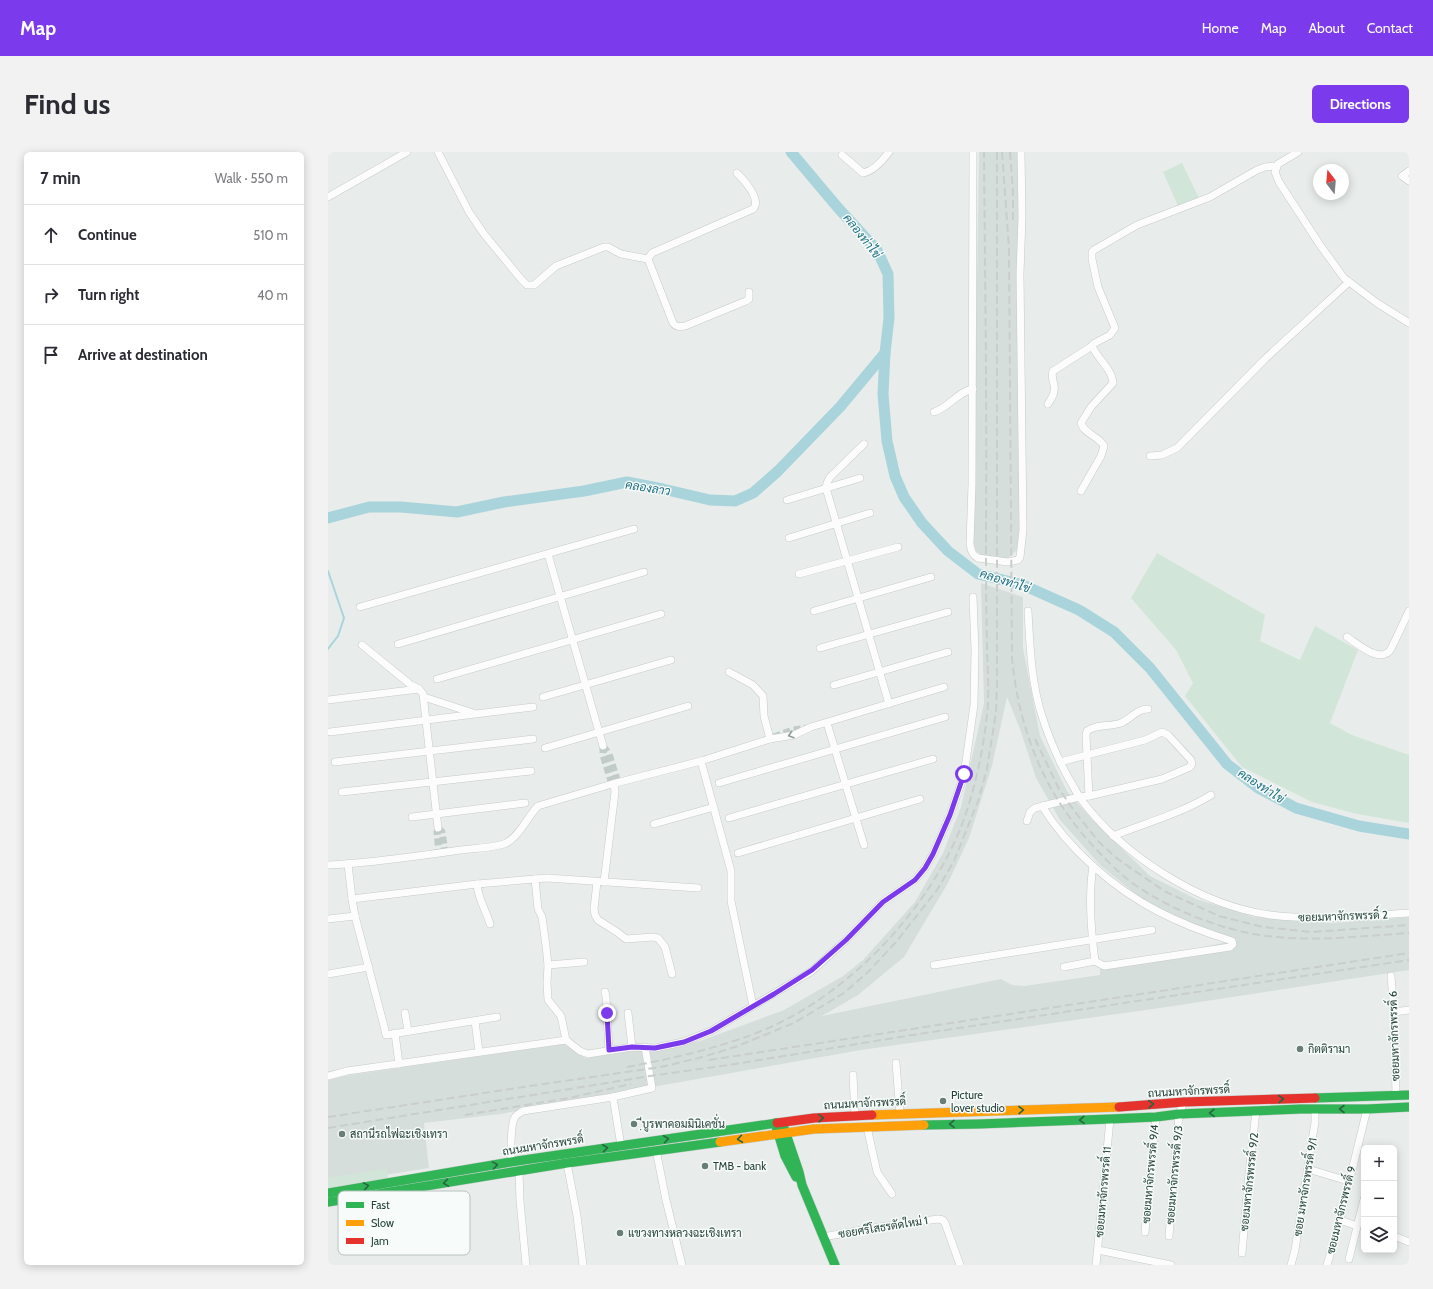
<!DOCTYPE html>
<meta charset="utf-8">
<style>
body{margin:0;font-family:Cabin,Sarabun,sans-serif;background:#f2f2f3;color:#2b2b33}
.controls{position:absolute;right:12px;bottom:12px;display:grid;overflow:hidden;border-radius:6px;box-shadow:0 2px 10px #0003}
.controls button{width:36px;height:36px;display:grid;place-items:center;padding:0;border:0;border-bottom:1px solid #e1e1e2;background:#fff;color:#2b2b33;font:20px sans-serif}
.compass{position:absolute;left:985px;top:12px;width:36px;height:36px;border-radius:50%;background:#fff;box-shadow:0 2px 10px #0003;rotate:344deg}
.stop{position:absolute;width:12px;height:12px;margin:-9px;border:3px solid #7c3aed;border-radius:50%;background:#fff}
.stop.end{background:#7c3aed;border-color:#fff;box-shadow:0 1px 4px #0008}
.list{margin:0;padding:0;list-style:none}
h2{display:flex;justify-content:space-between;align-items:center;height:52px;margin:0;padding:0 16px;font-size:17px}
h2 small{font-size:13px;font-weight:400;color:#7c7c81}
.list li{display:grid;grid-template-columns:26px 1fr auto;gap:12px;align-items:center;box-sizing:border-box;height:60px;padding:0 16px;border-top:1px solid #e1e1e2}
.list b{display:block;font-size:15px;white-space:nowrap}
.list em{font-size:13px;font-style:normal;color:#7c7c81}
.icon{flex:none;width:22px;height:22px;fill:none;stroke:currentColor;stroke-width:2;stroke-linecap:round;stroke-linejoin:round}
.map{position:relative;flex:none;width:1081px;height:1113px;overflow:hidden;border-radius:6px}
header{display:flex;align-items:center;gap:24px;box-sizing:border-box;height:56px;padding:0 20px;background:#7c3aed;color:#fff}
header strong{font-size:19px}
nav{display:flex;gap:22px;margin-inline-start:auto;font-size:14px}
.intro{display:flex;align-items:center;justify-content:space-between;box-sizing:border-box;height:96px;padding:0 24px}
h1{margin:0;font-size:28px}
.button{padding:10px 18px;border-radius:6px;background:#7c3aed;color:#fff;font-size:14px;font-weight:700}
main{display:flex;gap:24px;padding:0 24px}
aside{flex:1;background:#fff;border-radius:6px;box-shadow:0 2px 10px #0003}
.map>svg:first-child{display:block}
</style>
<header>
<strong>Map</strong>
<nav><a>Home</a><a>Map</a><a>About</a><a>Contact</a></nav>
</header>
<div class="intro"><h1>Find us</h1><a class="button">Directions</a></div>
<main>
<aside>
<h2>7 min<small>Walk · 550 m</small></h2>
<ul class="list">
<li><svg class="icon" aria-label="ahead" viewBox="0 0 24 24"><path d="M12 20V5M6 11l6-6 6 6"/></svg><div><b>Continue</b></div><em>510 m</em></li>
<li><svg class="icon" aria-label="right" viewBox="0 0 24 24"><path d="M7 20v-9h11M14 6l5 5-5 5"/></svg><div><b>Turn right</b></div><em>40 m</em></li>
<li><svg class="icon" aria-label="arrive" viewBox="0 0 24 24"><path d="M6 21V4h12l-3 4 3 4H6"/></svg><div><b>Arrive at destination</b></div></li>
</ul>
</aside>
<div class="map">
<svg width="1081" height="1113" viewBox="0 0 1081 1113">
<rect width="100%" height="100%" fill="#e8edeb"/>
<g fill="#d6dedb" fill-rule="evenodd">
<polygon points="651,0 690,0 692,390 691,396 680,406 675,408 654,403 648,399 645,388"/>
<path d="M653,431l42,14v51l17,88 27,55 24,27 59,58 46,23 58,18 78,6 77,-6v53l-249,38 -299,42 -361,64 -76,9 5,45 -101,16v-104l9,-3 227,-33 21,14 115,-17 84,-31 59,-34 20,-16 52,-58 28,-49 18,-46 23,-104zM679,545l13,32 16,49 24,42 41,46 46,37 52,24 38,13 -137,29v6l-76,11 -12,-1 -11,-6 -179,37 36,-21 46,-38 44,-74 21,-45 23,-72z"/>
</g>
<g fill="#d1e6d8">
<polygon points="854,11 871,46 850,54 835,20"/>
<polygon points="829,401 937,463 932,489 972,508 987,474 1030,498 1002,571 1024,583 1081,603 1081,671 1029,662 984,650 914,615 857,544 865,531 848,498 803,446"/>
<polygon points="59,1017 60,1027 0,1036 0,1026"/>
</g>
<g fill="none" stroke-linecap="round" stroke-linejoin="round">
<polyline stroke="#a9d4db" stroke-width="2" points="0,419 16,466 10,484 0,497"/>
<g stroke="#a9d4db" stroke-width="11">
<polyline points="463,0 511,57 549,98 560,122 561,166 557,201 555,242 559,289 567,324 576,345 594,371 620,399 650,422 695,433 751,458 786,480 822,516 899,612 930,636 968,656 1031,674 1081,682"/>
<polyline points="0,366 41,355 73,355 129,360 176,350 256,339 299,330 335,337 382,348 407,349 425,341 450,319 512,255 557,201"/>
</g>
<g stroke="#c1cbc8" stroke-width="7" stroke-dasharray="7 3.5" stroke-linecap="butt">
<polyline points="446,585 465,578 480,576"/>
<polyline points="275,594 281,602 290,631"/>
<polyline points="275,594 275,603 284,632"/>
<polyline points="110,676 109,680 111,701"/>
<polyline points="110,676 114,680 117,700"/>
</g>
<defs>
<g id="street">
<polyline points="110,0 141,60 156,82 193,127 199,133 206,133 228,114 276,95 280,95 293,102 320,107"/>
<path d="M645,0l-1,332 -2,60c1,6 2,11 8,14l30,4 10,-2 2,-3 3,-27 -3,-256 2,-57 -1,-65"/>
<polyline points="970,0 950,12 947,20 951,30 992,93 1016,126 1049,151 1081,171"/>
<path d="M514,3l21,18c11,-2 20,-13 26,-21"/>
<polyline points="1081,19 1074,24 1081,29"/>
<polyline points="0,45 79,0"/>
<path d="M320,107l4,-6 101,-44c9,-9 -9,-29 -16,-36"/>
<path d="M320,107l25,64c3,4 6,4 12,3l61,-25 3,-2v-7"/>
<path d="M720,252c2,-4 6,-8 6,-13 2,-7 -4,-13 -1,-20l39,-25"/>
<path d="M606,260c16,-5 23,-20 39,-23"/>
<polyline points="536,292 502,325 499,331 498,336 561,552"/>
<polyline points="822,304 834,303 849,296 938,206 1021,130"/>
<path d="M753,339l20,-35 3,-10c-5,-10 -20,-12 -23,-23l10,-16 22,-24c-1,-14 -16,-25 -21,-37l1,-2 17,-9 5,-7 -17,-41 -6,-28v-7l2,-2 43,-25 73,-28 47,-27 8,-3 11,-1"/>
<polyline points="459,348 532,326"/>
<polyline points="461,386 542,361"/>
<polyline points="220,402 275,594"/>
<polyline points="471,422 570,395"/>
<polyline points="32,455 306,377"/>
<polyline points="486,459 603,425"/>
<path d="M700,459c2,35 3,71 14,105 7,22 16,43 27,63 4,6 7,13 11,19 42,57 119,107 190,117 47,6 93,1 139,-2"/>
<path d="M1019,485c11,7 34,28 44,12l18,-38"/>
<polyline points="70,492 316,420"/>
<polyline points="34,493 83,533 91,537 95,542 110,676"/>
<polyline points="492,496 620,460"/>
<polyline points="401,520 425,533 435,544 436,564 442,587"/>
<polyline points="109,527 333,462"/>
<polyline points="506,533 620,500"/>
<polyline points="96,545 145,561"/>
<polyline points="215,545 343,508"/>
<polyline points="0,548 91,537"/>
<polyline points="499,571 536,693"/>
<polyline points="2,580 205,555"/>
<polyline points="217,596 360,554"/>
<polyline points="373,609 403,719 403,749 425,854"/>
<polyline points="7,610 205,587"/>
<polyline points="391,631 617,565"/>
<polyline points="14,640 203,619"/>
<path d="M761,644l-3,-61 1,-4c9,-7 23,-4 34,-8 10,-4 15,-14 27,-14"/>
<path d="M714,654c14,23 31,42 51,60 42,38 85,58 139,75l1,3 -3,3 -126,19 -9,-5c-4,-30 -7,-64 -2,-95"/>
<polyline points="84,665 197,651"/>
<polyline points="401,666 605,607"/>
<polyline points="699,669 702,660 707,656 751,645 761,644 834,627 862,615 864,612 863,608 840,583 834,580 817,588 732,610"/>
<polyline points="326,672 386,655"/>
<path d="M785,684c33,-13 69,-23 98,-41"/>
<polyline points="410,701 592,647"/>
<polyline points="20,712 24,747 27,764 56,874 58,883 169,865"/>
<path d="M0,713c45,-2 89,-9 133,-15 12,-2 35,-2 45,-7 13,-6 22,-27 32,-37l74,-22 89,-23 69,-22 24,-4 17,-8 133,-40"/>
<polyline points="207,727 210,757 214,765 218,794 220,813 219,831 220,848 233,864 238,888"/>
<polyline points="269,730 266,757 267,763 270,768 289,780 298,787 325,785 330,786 337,795 344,822"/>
<polyline points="276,730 287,640 286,632"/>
<path d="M149,732c1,15 9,26 13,40"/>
<polyline points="24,747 149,732 219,726 370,736"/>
<polyline points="0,767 27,764"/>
<polyline points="220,813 256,810"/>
<polyline points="606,813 824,778"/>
<polyline points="736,815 767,809"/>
<polyline points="0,822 41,815"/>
<polyline points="1063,824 1066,860 1068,943"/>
<polyline points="277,840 278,845 281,898"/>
<polyline points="1066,860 1081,858"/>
<polyline points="77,861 80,879"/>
<polyline points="300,861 304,895"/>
<polyline points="147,869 151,900"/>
<polyline points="67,881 71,912"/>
<polyline points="568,911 572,961"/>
<polyline points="525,923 527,964"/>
<polyline points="0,924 19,919 238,888 252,899 260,902 304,895 327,896 355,890 383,879 484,819 518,788 555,750 587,728 597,716 605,702 622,663 636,623 646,553 647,498 645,445"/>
<polyline points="539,975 549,1020 564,1042"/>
<polyline points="293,994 285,945 324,936 317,895"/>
<polyline points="328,998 338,1048 354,1113"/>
<path d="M183,1010c0,-10 -1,-38 4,-45 2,-3 5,-4 8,-6l90,-14"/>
<polyline points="239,1011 249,1064 255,1113"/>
<polyline points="980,1017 1020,1029"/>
<polyline points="191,1019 192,1049 198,1113"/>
<polyline points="1012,1068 1029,1074"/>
<polyline points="817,1080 828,965"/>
<polyline points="841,1084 851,962 856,950"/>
<polyline points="1066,1084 1081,1090"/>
<polyline points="495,1085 545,1076 610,1067 615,1068 617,1071 632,1113"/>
<polyline points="770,1098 843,1113"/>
<polyline points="914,1101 920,1031 928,959"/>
<polyline points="1021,1107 1036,1047"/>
<polyline points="768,1113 782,967"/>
<polyline points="963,1113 967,1098 983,995 987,970 987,957"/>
<polyline points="999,1113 1012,1068 1039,957"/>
</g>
<g id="fast">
<polyline points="987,946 1081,943"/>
<polyline points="447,971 457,1004 468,1025"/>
<polyline points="596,973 651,972 782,967 828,965 851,962 973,957 1039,957 1081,955"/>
<polyline points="456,976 471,1020 474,1033 507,1113"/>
<polyline points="0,1041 189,1009 449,971"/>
<polyline points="0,1050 239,1011 392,990"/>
</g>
<g id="slow">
<polyline points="544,963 791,955"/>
<polyline points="392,990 486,977 596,973"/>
</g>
<g id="jam">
<polyline points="791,955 856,950 987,946"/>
<polyline points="449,971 486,966 544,963"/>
</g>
</defs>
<use href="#street" stroke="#c5cac8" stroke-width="8"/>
<use href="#fast" stroke="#c3cbc8" stroke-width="10"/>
<use href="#slow" stroke="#c3cbc8" stroke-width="10"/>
<use href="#jam" stroke="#c3cbc8" stroke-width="10"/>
<use href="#street" stroke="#fcfcfc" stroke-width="7"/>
<use href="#fast" stroke="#30b455" stroke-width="9"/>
<use href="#slow" stroke="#ff9f0a" stroke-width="9"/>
<use href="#jam" stroke="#e5322d" stroke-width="9"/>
<g stroke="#c9cdcc" stroke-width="2" stroke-dasharray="8 4" stroke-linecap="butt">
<path d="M674,0l7,97 3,409c7,73 33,137 83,190 12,13 26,27 40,37 18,12 37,22 56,30 24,10 50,18 76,21 47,6 95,0 142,-3"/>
<polyline points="682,0 685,40 685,69"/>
<polyline points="707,587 731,637 747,660 771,690 786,704 804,717 838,740 891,764 935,775 984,780 1081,773"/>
<polyline points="381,908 1081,801"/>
<path d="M299,915c42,-8 84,-17 124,-32 92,-33 180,-125 213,-216 12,-34 19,-69 23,-104 3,-23 0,-48 0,-72 -1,-37 -1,-75 -1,-112 1,-126 -1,-253 -2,-379"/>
<polyline points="137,963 241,946 303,932"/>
<polyline points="0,965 202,934 333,915 371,906 407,895 466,871 516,841 540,820 568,790 609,738 626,709 650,649 659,617 668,560 669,533 669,0"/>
<polyline points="0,976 322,924 407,912 578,884 1081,808"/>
</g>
</g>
<defs><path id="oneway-chevron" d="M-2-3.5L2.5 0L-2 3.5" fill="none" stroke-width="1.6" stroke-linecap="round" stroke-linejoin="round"/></defs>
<use stroke="#909f9b" href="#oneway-chevron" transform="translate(463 583) rotate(163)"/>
<g stroke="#286442">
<use href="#oneway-chevron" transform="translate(953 947) rotate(-2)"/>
<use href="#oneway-chevron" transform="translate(823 952) rotate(-4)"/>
<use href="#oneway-chevron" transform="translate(1014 957) rotate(180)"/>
<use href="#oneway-chevron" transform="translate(693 958) rotate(-1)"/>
<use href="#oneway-chevron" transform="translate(884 961) rotate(178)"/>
<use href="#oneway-chevron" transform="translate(493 966) rotate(-4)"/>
<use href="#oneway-chevron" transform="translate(754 968) rotate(178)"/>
<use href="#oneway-chevron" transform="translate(624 972) rotate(179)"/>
<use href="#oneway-chevron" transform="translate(338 987) rotate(-8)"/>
<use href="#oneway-chevron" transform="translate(412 987) rotate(172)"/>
<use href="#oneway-chevron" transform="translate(277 996) rotate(-8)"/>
<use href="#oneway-chevron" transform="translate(167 1013) rotate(-9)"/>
<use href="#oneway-chevron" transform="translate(118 1031) rotate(171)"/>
<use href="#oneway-chevron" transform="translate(38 1034) rotate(-10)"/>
</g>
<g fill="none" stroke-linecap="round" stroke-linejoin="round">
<polyline stroke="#7c3aed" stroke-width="5" points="279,861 281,898 304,895 327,896 356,890 383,879 446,842 484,818 518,788 555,750 587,728 597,716 605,702 622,663 636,622"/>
</g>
<g fill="#697e78" stroke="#f7fbf9" stroke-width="1.5">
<circle cx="972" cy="897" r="4"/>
<circle cx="615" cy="949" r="4"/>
<circle cx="306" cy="972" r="4"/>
<circle cx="14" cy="982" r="4"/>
<circle cx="377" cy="1014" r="4"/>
<circle cx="292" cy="1081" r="4"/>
</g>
<g text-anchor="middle" stroke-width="3" stroke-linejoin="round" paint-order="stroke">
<g font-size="11" fill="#24423a" stroke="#f7fbf9">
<text transform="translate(1015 764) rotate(-2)" y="4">ซอยมหาจักรพรรดิ์ 2</text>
<text transform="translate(1066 884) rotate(-92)" y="4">ซอยมหาจักรพรรดิ์ 6</text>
<text transform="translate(861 939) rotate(-3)" y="4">ถนนมหาจักรพรรดิ์</text>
<text transform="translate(537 951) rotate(-3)" y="4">ถนนมหาจักรพรรดิ์</text>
<text transform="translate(215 993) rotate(-9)" y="4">ถนนมหาจักรพรรดิ์</text>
<text transform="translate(822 1022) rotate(-85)" y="4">ซอยมหาจักรพรรดิ์ 9/4</text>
<text transform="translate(846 1023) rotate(-85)" y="4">ซอยมหาจักรพรรดิ์ 9/3</text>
<text transform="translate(921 1030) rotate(-84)" y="4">ซอยมหาจักรพรรดิ์ 9/2</text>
<text transform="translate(977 1035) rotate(-81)" y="4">ซอย มหาจักรพรรดิ์ 9/1</text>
<text transform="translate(775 1040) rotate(-85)" y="4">ซอยมหาจักรพรรดิ์ 11</text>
<text transform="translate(1013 1058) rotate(-76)" y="4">ซอยมหาจักรพรรดิ์ 9</text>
<text transform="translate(555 1075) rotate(-9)" y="4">ซอยศรีโสธรตัดใหม่ 1</text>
</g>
<g font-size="11" fill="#24423a" stroke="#f7fbf9" text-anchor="start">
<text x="980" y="901">กิตติรามา</text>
<text x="623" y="947">Picture<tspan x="623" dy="13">lover studio</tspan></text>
<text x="314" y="976">ฺีบูรพาคอมมินิเคชั่น</text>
<text x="22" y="986">สถานีรถไฟฉะเชิงเทรา</text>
<text x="385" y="1018">TMB - bank</text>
<text x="300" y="1085">แขวงทางหลวงฉะเชิงเทรา</text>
</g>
<g font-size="12" font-style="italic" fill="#1c6f80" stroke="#f7fbf9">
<text transform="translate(534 84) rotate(52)" y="4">คลองท่าไข่</text>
<text transform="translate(320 336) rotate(9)" y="4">คลองลาว</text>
<text transform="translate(677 429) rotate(18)" y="4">คลองท่าไข่</text>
<text transform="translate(933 634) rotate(33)" y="4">คลองท่าไข่</text>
</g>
</g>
<rect x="10" y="1039" width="132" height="64" rx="6" fill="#f7fbf9" stroke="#b8c4c0" stroke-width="1"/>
<rect x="18" y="1050" width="18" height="6" fill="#30b455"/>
<rect x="18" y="1068" width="18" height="6" fill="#ff9f0a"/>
<rect x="18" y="1086" width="18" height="6" fill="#e5322d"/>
<g font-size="11" fill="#24423a">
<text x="43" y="1057">Fast</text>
<text x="43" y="1075">Slow</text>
<text x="43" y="1093">Jam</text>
</g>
</svg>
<div class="controls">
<button>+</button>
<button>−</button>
<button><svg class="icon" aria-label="layers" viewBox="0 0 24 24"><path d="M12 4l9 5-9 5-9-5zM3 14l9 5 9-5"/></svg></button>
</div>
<svg class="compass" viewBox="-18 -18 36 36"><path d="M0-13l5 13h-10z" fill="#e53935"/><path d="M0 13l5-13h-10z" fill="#7c7c81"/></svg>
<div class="stop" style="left:636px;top:622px"></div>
<div class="stop end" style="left:279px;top:861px"></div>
</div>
</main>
